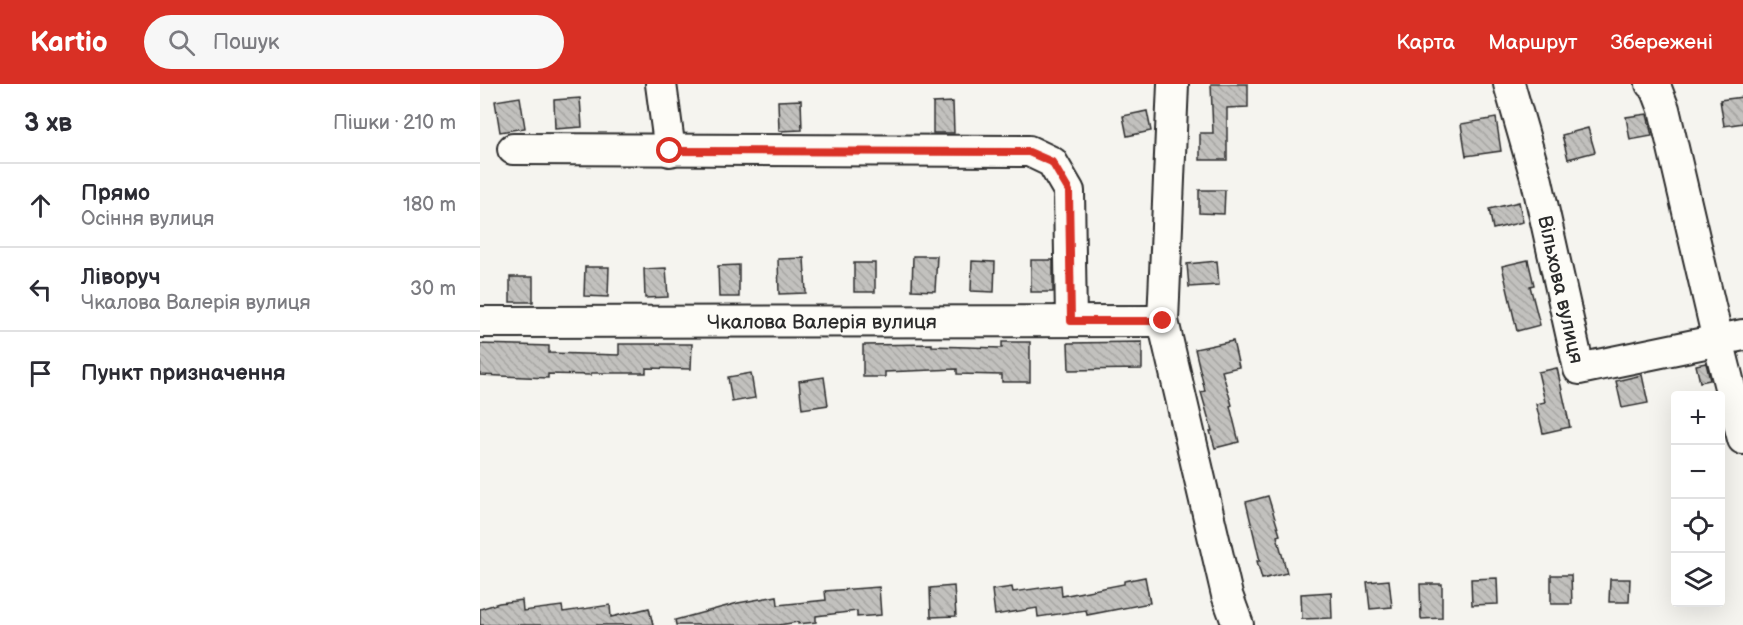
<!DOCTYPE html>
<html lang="uk">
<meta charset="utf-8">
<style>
body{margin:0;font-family:"Balsamiq Sans",sans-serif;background:#f7f7f7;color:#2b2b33}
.controls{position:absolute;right:18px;bottom:18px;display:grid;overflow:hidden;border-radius:6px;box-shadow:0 6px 24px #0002}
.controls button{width:54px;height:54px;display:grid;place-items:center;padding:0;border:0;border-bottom:2px solid #e1e1e2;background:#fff;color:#2b2b33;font:30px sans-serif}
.stop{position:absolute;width:18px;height:18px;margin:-14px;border:4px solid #d93025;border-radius:50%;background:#fff}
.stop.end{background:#d93025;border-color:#fff;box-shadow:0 2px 6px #0008}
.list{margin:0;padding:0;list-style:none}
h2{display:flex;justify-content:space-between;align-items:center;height:78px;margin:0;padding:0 24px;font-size:26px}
h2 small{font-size:20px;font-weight:400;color:#7c7c81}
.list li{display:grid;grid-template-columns:39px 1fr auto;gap:18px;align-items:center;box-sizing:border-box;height:84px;padding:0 24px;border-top:2px solid #e1e1e2}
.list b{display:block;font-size:22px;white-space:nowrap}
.list p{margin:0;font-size:20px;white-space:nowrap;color:#7c7c81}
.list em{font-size:20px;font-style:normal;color:#7c7c81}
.icon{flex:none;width:33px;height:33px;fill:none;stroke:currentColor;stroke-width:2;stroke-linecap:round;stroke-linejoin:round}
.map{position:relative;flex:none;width:1263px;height:541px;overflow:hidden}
header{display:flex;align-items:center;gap:36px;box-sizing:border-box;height:84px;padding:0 30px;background:#d93025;color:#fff}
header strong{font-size:28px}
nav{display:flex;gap:33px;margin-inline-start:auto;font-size:21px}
.search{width:420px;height:54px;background:#f7f7f7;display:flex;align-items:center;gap:15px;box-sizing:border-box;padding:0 21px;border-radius:33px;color:#7c7c81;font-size:22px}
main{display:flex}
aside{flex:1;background:#fff}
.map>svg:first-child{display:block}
</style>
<header>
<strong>Kartio</strong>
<div class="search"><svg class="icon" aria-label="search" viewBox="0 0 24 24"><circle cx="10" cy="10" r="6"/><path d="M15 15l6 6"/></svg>Пошук</div>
<nav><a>Карта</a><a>Маршрут</a><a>Збережені</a></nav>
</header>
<main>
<aside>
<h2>3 хв<small>Пішки · 210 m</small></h2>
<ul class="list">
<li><svg class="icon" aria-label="ahead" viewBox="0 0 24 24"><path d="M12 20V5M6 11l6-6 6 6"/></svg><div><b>Прямо</b><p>Осіння вулиця</p></div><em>180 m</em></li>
<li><svg class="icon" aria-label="left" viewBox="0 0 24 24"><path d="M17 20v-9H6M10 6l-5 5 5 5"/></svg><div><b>Ліворуч</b><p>Чкалова Валерія вулиця</p></div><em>30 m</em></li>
<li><svg class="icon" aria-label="arrive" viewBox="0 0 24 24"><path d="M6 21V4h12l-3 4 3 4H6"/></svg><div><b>Пункт призначення</b></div></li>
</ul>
</aside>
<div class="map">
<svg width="1263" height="541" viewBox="0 0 1263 541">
<defs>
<pattern id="building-back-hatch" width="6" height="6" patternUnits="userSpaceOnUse" patternTransform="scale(1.5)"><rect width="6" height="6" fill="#c2c1be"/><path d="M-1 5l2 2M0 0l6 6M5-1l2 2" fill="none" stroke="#a7a6a3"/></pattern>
</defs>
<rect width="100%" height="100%" fill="#f5f4ef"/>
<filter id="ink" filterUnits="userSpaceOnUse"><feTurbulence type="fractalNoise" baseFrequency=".0167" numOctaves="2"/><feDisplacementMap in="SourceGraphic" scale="12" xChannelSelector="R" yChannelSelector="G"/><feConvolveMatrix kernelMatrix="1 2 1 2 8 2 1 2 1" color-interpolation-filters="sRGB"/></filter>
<g filter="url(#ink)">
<g fill="url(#building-back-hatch)" stroke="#2b2b2b" stroke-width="1.5">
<polygon points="731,0 768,0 768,23 747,24 747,76 720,76 720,49 733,49"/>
<polygon points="40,13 45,44 20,48 15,17"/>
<polygon points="1262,13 1263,39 1244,42 1240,16"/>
<polygon points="100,14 102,43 75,45 74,16"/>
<polygon points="321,16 322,46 299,47 298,17"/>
<polygon points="473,18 474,49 453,49 453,19"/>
<polygon points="667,27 671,47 647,52 643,32"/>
<polygon points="1167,30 1172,52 1150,56 1146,33"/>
<polygon points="1016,34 1021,67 986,72 981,40"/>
<polygon points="1108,44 1115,68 1088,75 1082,51"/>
<polygon points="719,106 745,106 744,130 719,129"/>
<polygon points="1039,118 1043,138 1013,145 1009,125"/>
<polygon points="433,172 457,172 455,207 432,206"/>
<polygon points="324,174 326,209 299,210 298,175"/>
<rect x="551" y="176" width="22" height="32"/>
<polygon points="1048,176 1054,201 1050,202 1060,241 1037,247 1022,182"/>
<polygon points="492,177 515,178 514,208 491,207"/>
<polygon points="737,177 739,201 709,203 707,180"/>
<rect x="374" y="179" width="21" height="29"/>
<polygon points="259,181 259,213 239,213 238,182"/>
<polygon points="105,183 129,183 128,213 104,212"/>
<polygon points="186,184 188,213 165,214 164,185"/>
<rect x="30" y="193" width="23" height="25"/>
<polygon points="753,257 759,283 742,287 752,321 750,322 759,358 735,364 730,347 732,347 721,308 725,307 715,265"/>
<polygon points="522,258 550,258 550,298 522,298 522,291 477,290 477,285 405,288 405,293 383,293 383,261 452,260 452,262 522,264"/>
<polygon points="662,258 662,285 589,286 588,259"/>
<polygon points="0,260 69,262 69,269 139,271 139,260 212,260 211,285 166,284 166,289 111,289 111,291 68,290 68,294 0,291"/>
<polygon points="1226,279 1230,296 1220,298 1216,281"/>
<polygon points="1077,284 1090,343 1063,349 1056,320 1065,318 1058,288"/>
<polygon points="271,289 275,314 252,318 248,293"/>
<polygon points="1162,291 1168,319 1142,324 1136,297"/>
<polygon points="344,293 348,321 322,325 319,297"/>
<polygon points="788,412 800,451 797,452 807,489 782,495 777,477 780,477 766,418"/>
<polygon points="1071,491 1091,491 1092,520 1071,520"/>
<polygon points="665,493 670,519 607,531 606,526 558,533 557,524 515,531 512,506 532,503 533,508 581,501 582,512 644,500 644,497"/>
<polygon points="1017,494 1018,520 992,521 991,495"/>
<polygon points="1130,495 1150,495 1149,518 1129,518"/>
<polygon points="909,496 912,523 890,525 887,498"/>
<polygon points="940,500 962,500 962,534 941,535"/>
<polygon points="474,502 476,532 451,533 450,504"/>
<polygon points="399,503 401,531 377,533 377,527 336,532 336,538 318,540 318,538 299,541 196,541 195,536 258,519 297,512 298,521 346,516 345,507"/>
<polygon points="851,508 852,534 822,535 821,510"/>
<polygon points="42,516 43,527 82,522 83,528 130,521 131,533 169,524 173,541 0,541 0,525 19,519"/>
</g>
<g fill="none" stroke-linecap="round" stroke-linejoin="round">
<defs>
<g id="minor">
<polyline points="181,0 190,67"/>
<polyline points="693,0 683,237 747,511 758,541"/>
<path id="s1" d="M1029,0l28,97 42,188 164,-34"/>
<polyline points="1171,0 1176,4 1184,25 1238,256 1263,355"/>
<polyline points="33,65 549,67 572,78 589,107 591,237"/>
<path id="s2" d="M0,238l683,-1"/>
</g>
</defs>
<use href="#minor" stroke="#2b2b2b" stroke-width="34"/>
<use href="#minor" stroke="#fdfcf7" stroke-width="30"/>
</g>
</g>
<g fill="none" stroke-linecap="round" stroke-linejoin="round" filter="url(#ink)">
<polyline stroke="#d93025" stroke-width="8" points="190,67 549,68 572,78 589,107 591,237 683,237"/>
</g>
<g text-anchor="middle" stroke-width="4.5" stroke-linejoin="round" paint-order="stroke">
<g font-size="20" fill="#2b2b2b" stroke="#fdfcf7">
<text dy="7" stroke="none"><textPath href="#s1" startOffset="212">Вільхова вулиця</textPath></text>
<text dy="7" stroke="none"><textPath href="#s2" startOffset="342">Чкалова Валерія вулиця</textPath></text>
</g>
</g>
</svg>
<div class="controls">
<button>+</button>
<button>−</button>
<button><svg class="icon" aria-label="locate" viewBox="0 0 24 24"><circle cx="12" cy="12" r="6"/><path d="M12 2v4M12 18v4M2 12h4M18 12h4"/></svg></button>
<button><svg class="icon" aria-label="layers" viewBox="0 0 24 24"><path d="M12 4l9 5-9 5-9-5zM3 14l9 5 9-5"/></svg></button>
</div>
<div class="stop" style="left:190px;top:67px"></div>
<div class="stop end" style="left:683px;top:237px"></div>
</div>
</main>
